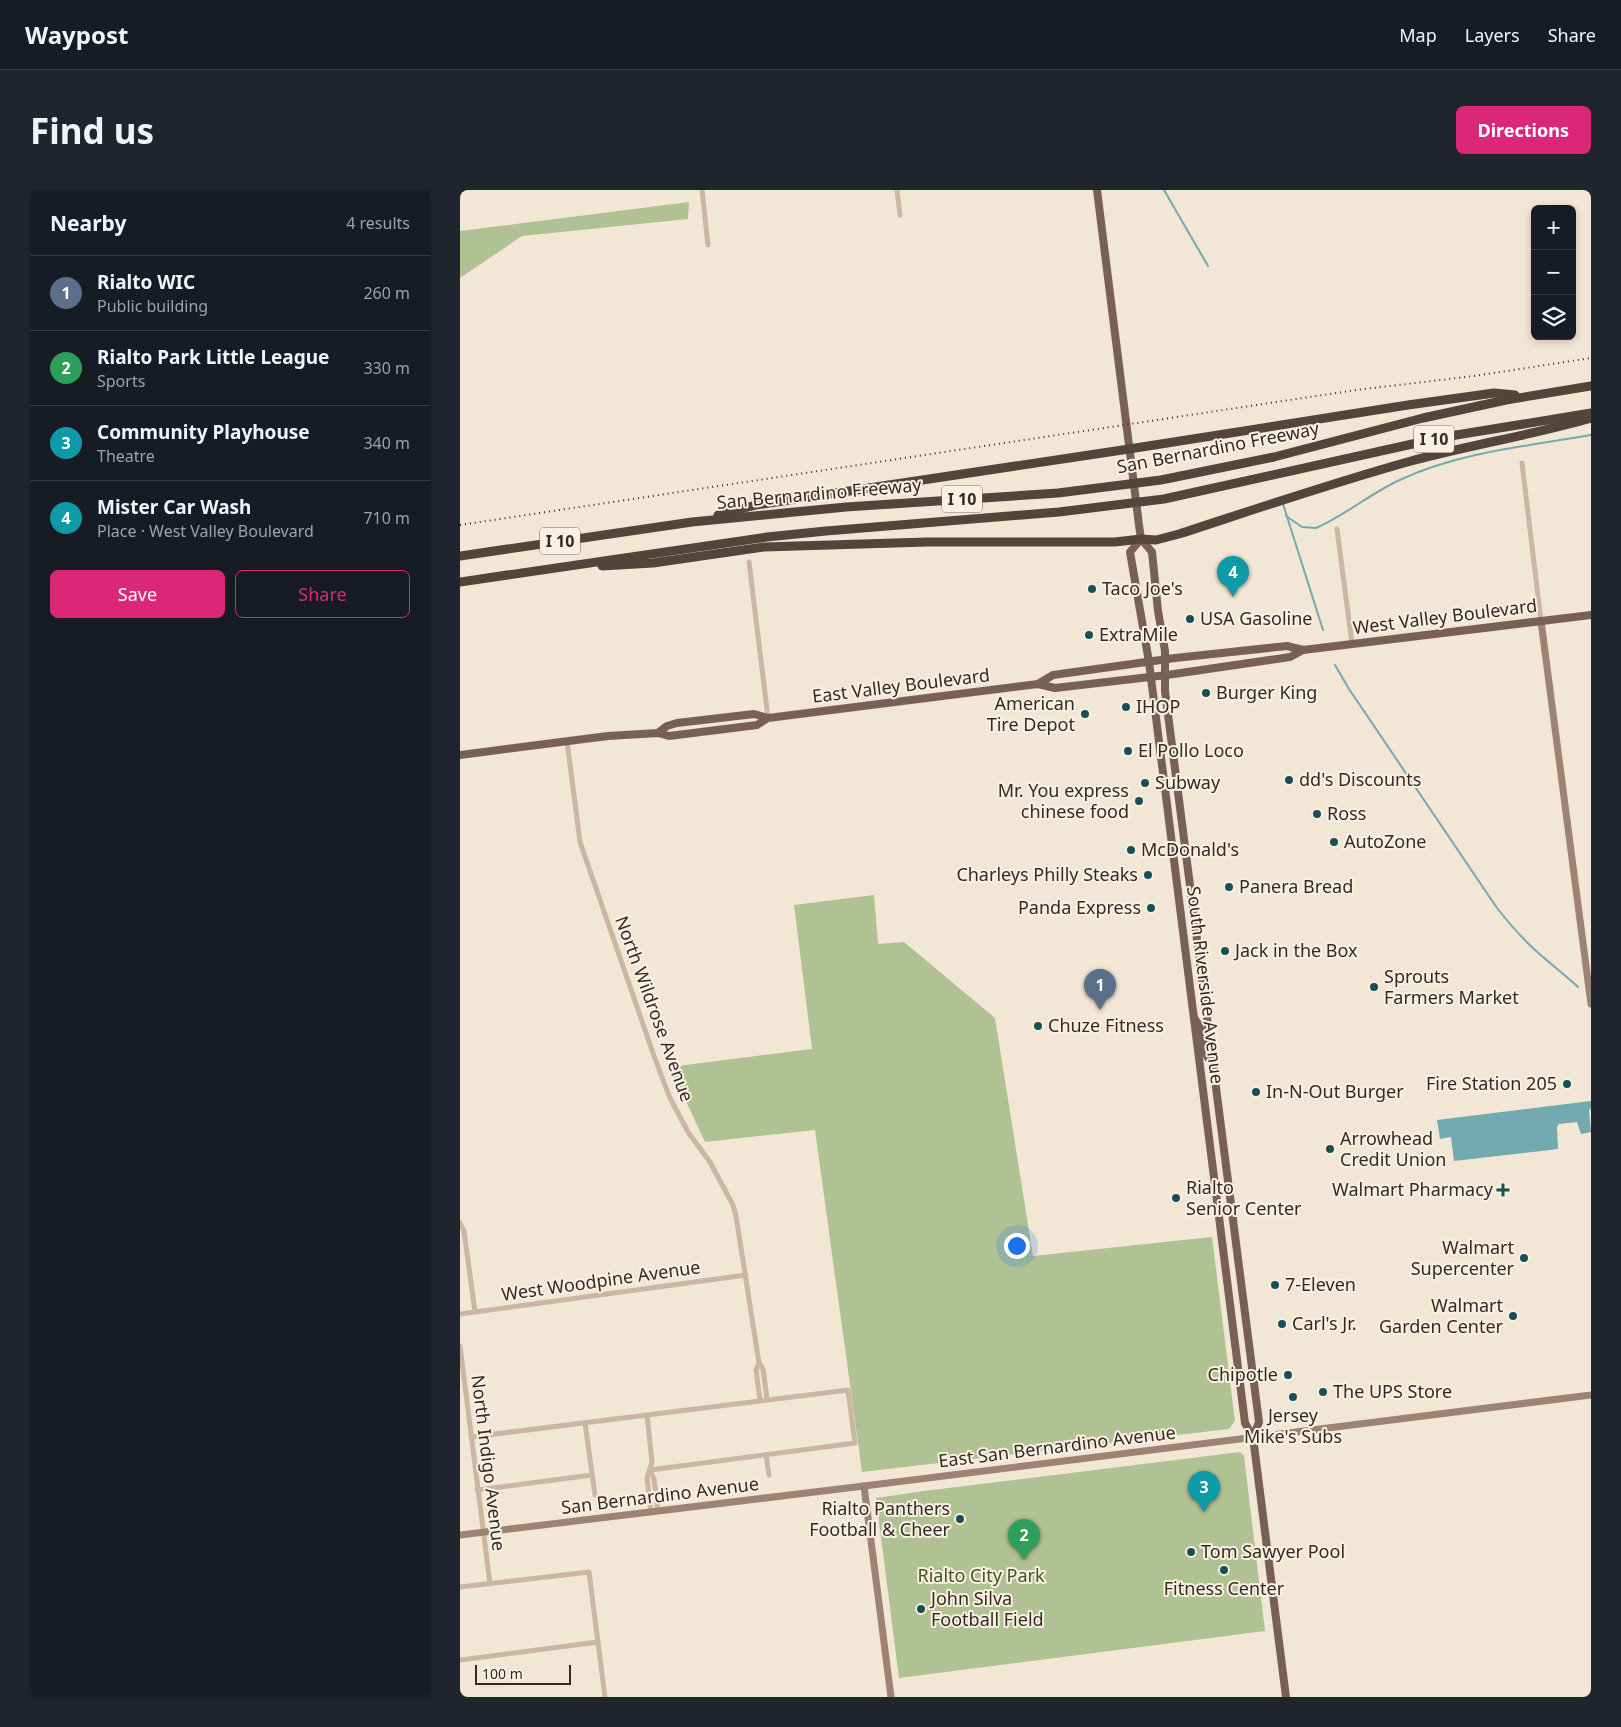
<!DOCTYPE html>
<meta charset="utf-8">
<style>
body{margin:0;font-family:"Noto Sans",sans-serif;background:#20242c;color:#f1f3f6}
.controls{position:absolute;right:15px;top:15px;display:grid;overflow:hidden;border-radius:8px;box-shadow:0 2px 8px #0003}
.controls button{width:45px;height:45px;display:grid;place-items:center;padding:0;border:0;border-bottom:1px solid #363941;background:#171b24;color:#f1f3f6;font:25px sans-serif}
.scale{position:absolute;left:15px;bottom:12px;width:96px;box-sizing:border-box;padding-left:5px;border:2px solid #332a24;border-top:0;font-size:14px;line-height:18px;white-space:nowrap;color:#332a24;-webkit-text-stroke:4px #faf0e1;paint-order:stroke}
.you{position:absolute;left:556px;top:1055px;width:18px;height:18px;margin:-12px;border:4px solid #fff;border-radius:50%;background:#1a73e8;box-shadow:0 0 0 8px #1a73e833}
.badge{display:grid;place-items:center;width:32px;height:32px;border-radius:50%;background:#db2777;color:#fff;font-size:16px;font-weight:700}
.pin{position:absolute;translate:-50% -41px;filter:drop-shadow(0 1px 2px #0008)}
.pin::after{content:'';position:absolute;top:26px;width:18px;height:15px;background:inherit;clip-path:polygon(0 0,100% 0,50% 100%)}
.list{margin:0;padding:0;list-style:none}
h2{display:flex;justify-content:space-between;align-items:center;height:65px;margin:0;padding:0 20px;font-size:21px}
h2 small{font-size:16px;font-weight:400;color:#9ea1a6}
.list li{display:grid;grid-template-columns:32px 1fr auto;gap:15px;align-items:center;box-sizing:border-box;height:75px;padding:0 20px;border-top:1px solid #363941}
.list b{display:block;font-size:19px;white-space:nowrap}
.list p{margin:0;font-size:16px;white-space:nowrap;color:#9ea1a6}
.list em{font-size:16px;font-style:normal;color:#9ea1a6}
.actions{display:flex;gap:10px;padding:15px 20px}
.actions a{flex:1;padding:11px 0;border:1px solid #db2777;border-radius:8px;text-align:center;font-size:18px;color:#db2777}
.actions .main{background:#db2777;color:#fff}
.icon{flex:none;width:28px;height:28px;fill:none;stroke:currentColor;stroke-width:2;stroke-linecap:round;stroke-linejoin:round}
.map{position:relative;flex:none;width:1131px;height:1507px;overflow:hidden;border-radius:8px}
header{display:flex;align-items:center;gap:30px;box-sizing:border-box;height:70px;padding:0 25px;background:#171b24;border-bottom:1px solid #363941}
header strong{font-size:24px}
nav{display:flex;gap:28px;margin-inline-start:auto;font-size:18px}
.intro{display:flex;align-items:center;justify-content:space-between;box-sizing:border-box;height:120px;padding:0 30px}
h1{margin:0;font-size:35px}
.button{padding:12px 22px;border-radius:8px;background:#db2777;color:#fff;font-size:18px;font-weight:700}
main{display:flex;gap:30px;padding:0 30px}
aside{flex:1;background:#171b24;border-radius:8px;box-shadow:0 2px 8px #0003}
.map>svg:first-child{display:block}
</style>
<header>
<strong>Waypost</strong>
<nav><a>Map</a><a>Layers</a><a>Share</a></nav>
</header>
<div class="intro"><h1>Find us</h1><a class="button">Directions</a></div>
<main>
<aside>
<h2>Nearby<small>4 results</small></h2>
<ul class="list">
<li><span class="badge" style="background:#5c6f8a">1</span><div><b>Rialto WIC</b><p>Public building</p></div><em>260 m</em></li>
<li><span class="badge" style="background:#2e9e5b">2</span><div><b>Rialto Park Little League</b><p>Sports</p></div><em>330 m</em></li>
<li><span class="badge" style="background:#0f9aa8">3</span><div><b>Community Playhouse</b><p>Theatre</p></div><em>340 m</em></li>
<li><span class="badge" style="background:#0f9aa8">4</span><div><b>Mister Car Wash</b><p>Place · West Valley Boulevard</p></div><em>710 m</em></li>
</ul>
<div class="actions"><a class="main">Save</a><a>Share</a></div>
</aside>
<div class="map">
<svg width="1131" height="1507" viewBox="0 0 1131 1507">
<rect width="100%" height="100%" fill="#f2e6d5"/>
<g fill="#b0c194">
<polygon points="229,12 228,29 62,46 0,88 0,41"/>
<polygon points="414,705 418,754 444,752 535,828 573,1066 752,1047 775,1231 769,1239 402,1282 355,940 245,952 210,877 352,859 334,715"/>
<polygon points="780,1262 784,1266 805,1441 439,1488 416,1308 464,1301"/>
</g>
<polygon fill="#72aab0" points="1131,911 1131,918 1129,921 1131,942 1121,944 1117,932 1099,934 1097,937 1098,959 994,971 991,947 980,949 977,930"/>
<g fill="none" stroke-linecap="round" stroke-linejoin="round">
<g stroke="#72aab0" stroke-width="2">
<polyline points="704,0 748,76"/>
<polyline points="823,314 863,440"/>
<path d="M826,326l16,11 14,1c30,-13 56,-36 86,-49 58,-27 127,-33 189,-44"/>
<path d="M875,475l14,24 148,219c11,14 23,28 37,41 14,13 30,25 44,38"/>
</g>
<g stroke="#cab6a1" stroke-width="5">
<polyline points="242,0 248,55"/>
<polyline points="437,0 440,25"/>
<polyline points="1062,273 1081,431"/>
<polyline points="877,339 892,454"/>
<polyline points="289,372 308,528"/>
<polyline points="107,551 120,652 193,863 209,906 228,942 250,972 273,1015 276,1026 299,1173"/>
<polyline points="0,1033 4,1041 15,1122"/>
<polyline points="0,1124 286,1085"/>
<polyline points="0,1156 30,1394"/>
<polyline points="300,1210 296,1180 299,1173 303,1179 307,1209"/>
<polyline points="187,1225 388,1200 395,1253 190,1280"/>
<polyline points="125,1233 135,1305"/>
<polyline points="11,1247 187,1225 192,1272 187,1288 191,1322"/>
<polyline points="306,1265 309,1285"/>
<polyline points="190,1280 194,1289 198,1321"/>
<polyline points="17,1300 132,1285"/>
<polyline points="0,1397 129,1382 145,1507"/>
<polyline points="0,1470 138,1452"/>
</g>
<g stroke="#9d8472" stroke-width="7">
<polyline points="1081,431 1131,814"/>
<polyline points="404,1296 431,1507"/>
<polyline points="0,1345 404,1296 1131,1205"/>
</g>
<g stroke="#776154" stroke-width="8">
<polyline points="637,0 679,335 681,349 692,362 698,421 705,461 705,501 799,1232 793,1247"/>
<polyline points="681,349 670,362 689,472 785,1233 793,1247 826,1507"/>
<polyline points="578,494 593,485 715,468 827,456 843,460 1131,425"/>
<polyline points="198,543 207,536 217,533 294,524 308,528"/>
<polyline points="0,565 148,546 198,543 209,546 297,535 308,528 578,494 595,498 707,485 830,467 843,460"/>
<path d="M734,828c12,14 6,27 14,40l5,1"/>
</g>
<g stroke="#55443a" stroke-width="9">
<polyline points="258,325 296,315 669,259 948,215 1034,203 1055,205"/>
<polyline points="0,366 232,332 386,317 598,303 701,290 814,267 963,228 1046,210 1131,196"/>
<path d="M142,376l51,-3 111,-16 163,-5h188l26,-3 15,1 23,-6c77,-25 153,-51 232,-73 59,-16 121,-26 180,-43"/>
<polyline points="0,392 307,347 366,341 599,322 704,309 984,247 1131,223"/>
</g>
<polyline stroke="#332a24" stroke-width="2" stroke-dasharray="1 4" stroke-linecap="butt" points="0,335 896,200 1014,186 1131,168"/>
</g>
<g fill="#184f57" stroke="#faf0e1" stroke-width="2">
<circle cx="632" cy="399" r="5"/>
<circle cx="730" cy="429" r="5"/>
<circle cx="629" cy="445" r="5"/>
<circle cx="746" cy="503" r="5"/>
<circle cx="666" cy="517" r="5"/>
<circle cx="625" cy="524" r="5"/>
<circle cx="668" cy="561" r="5"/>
<circle cx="829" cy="590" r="5"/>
<circle cx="685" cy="593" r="5"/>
<circle cx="679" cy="611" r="5"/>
<circle cx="857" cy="624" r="5"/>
<circle cx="874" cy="652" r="5"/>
<circle cx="671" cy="660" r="5"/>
<circle cx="688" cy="685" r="5"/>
<circle cx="769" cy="697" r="5"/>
<circle cx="691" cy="718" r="5"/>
<circle cx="765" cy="761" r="5"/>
<circle cx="914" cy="797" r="5"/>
<circle cx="578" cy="836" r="5"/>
<circle cx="1107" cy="894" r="5"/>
<circle cx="796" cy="902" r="5"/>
<circle cx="870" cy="959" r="5"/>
<path d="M1040.5 992.5h5v5h5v5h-5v5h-5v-5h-5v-5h5z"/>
<circle cx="716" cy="1008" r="5"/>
<circle cx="1064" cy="1068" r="5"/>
<circle cx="815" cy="1095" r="5"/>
<circle cx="1053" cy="1126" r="5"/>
<circle cx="822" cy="1134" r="5"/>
<circle cx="828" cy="1185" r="5"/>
<circle cx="863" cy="1202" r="5"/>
<circle cx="833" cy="1207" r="5"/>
<circle cx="500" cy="1329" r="5"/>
<circle cx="731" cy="1362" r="5"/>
<circle cx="764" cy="1380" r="5"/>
<circle cx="461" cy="1419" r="5"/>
</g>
<g text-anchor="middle" stroke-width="4" stroke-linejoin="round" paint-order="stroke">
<g fill="#faf0e1" stroke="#6f655d" stroke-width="1">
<rect x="954" y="235.5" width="40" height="27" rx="4"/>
<rect x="482" y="295.5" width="40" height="27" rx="4"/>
<rect x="80" y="337.5" width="40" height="27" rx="4"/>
</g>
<g font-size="16" font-weight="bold" fill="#332a24">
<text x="974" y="255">I 10</text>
<text x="502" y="315">I 10</text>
<text x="100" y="357">I 10</text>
</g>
<g font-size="18" fill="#332a24" stroke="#faf0e1">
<text transform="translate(758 258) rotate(-11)" y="6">San Bernardino Freeway</text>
<text transform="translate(359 304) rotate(-5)" y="6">San Bernardino Freeway</text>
<text transform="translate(985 427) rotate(-7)" y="6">West Valley Boulevard</text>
<text transform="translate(441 496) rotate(-7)" y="6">East Valley Boulevard</text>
<text transform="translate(745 795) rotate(83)" y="6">South Riverside Avenue</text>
<text transform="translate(194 819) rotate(70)" y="6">North Wildrose Avenue</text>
<text transform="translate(141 1091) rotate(-8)" y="6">West Woodpine Avenue</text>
<text transform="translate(597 1257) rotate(-7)" y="6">East San Bernardino Avenue</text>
<text transform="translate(28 1273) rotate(83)" y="6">North Indigo Avenue</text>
<text transform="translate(200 1306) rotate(-7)" y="6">San Bernardino Avenue</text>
</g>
<g font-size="18" fill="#332a24" stroke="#faf0e1" text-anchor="start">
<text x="642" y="405">Taco Joe's</text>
<text x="740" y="435">USA Gasoline</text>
<text x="639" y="451">ExtraMile</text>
<text x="756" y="509">Burger King</text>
<text x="615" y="520" text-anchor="end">American<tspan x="615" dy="21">Tire Depot</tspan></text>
<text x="676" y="523">IHOP</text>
<text x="678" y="567">El Pollo Loco</text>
<text x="839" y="596">dd's Discounts</text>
<text x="695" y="599">Subway</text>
<text x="669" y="607" text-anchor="end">Mr. You express<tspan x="669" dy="21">chinese food</tspan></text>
<text x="867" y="630">Ross</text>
<text x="884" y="658">AutoZone</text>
<text x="681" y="666">McDonald's</text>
<text x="678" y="691" text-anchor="end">Charleys Philly Steaks</text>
<text x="779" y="703">Panera Bread</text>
<text x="681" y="724" text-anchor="end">Panda Express</text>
<text x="775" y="767">Jack in the Box</text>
<text x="924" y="793">Sprouts<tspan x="924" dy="21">Farmers Market</tspan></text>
<text x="588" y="842">Chuze Fitness</text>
<text x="1097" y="900" text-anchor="end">Fire Station 205</text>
<text x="806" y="908">In-N-Out Burger</text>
<text x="880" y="955">Arrowhead<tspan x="880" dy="21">Credit Union</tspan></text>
<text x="726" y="1004">Rialto<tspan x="726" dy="21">Senior Center</tspan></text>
<text x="1033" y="1006" text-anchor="end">Walmart Pharmacy</text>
<text x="1054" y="1064" text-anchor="end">Walmart<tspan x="1054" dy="21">Supercenter</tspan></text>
<text x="825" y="1101">7-Eleven</text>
<text x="1043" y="1122" text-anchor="end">Walmart<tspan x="1043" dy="21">Garden Center</tspan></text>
<text x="832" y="1140">Carl's Jr.</text>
<text x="818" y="1191" text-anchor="end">Chipotle</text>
<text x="873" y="1208">The UPS Store</text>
<text x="833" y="1232" text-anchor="middle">Jersey<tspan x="833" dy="21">Mike's Subs</tspan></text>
<text x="490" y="1325" text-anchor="end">Rialto Panthers<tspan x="490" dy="21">Football &amp; Cheer</tspan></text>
<text x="741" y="1368">Tom Sawyer Pool</text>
<text x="764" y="1405" text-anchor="middle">Fitness Center</text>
<text x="471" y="1415">John Silva<tspan x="471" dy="21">Football Field</tspan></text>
</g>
<g font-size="18" fill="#405327" stroke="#faf0e1">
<text x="521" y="1392">Rialto City Park</text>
</g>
</g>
</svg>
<div class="controls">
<button>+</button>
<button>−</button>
<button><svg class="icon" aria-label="layers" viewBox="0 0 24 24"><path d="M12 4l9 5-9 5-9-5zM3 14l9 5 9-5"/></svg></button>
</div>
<div class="scale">100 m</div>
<div class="you"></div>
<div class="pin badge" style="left:640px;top:820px;background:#5c6f8a">1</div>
<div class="pin badge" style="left:564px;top:1370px;background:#2e9e5b">2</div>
<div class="pin badge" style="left:744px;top:1322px;background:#0f9aa8">3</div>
<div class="pin badge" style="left:773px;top:407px;background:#0f9aa8">4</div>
</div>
</main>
